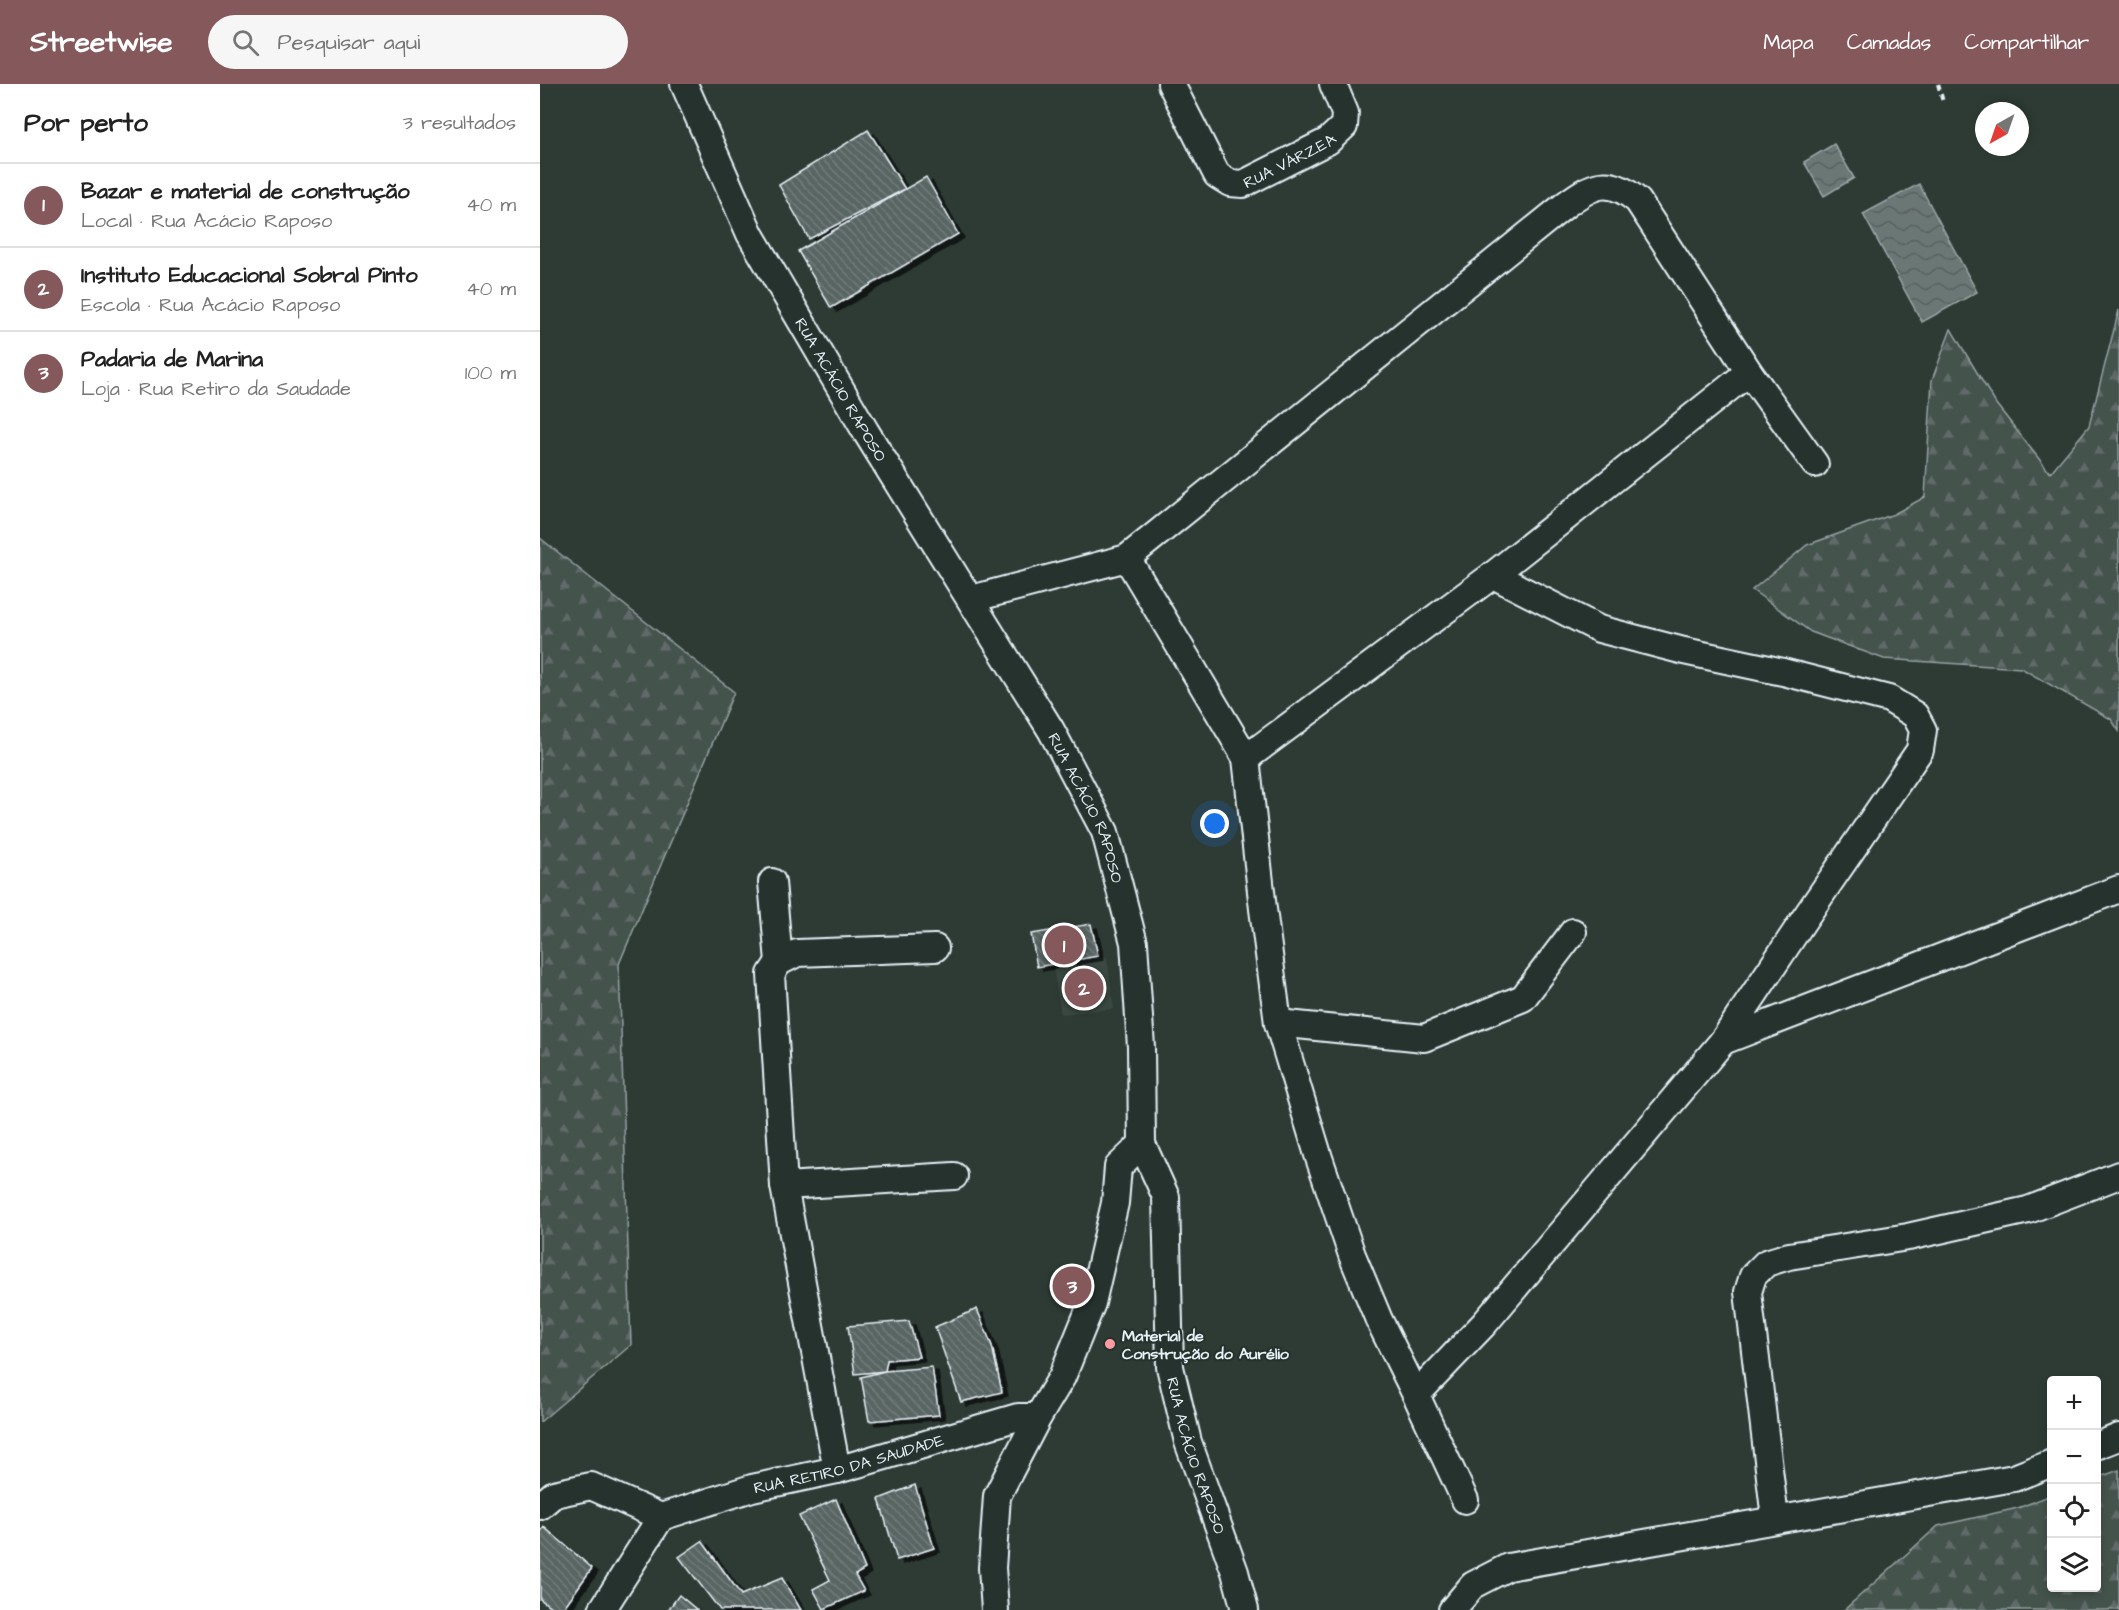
<!DOCTYPE html>
<html lang="pt">
<meta charset="utf-8">
<style>
body{margin:0;font-family:"Architects Daughter",sans-serif;background:#f6f6f6;color:#222}
.controls{position:absolute;right:18px;bottom:18px;display:grid;overflow:hidden;border-radius:6px;box-shadow:0 3px 9px #0003}
.controls button{width:54px;height:54px;display:grid;place-items:center;padding:0;border:0;border-bottom:2px solid #e0e0e0;background:#fff;color:#222;font:30px sans-serif}
.compass{position:absolute;left:1435px;top:18px;width:54px;height:54px;border-radius:50%;background:#fff;box-shadow:0 3px 9px #0003;rotate:220deg}
.you{position:absolute;left:675px;top:740px;width:21px;height:21px;margin:-15px;border:4px solid #fff;border-radius:50%;background:#1a73e8;box-shadow:0 0 0 9px #1a73e833}
.badge{display:grid;place-items:center;width:39px;height:39px;border-radius:50%;background:#85585c;color:#fff;font-size:20px;font-weight:700}
.pin{position:absolute;translate:-50% -50%;border:3px solid #fff;box-shadow:0 2px 6px #0006}
.list{margin:0;padding:0;list-style:none}
h2{display:flex;justify-content:space-between;align-items:center;height:78px;margin:0;padding:0 24px;font-size:26px}
h2 small{font-size:20px;font-weight:400;color:#767676}
.list li{display:grid;grid-template-columns:39px 1fr auto;gap:18px;align-items:center;box-sizing:border-box;height:84px;padding:0 24px;border-top:2px solid #e0e0e0}
.list b{display:block;font-size:22px;white-space:nowrap}
.list p{margin:0;font-size:20px;white-space:nowrap;color:#767676}
.list em{font-size:20px;font-style:normal;color:#767676}
.icon{flex:none;width:33px;height:33px;fill:none;stroke:currentColor;stroke-width:2;stroke-linecap:round;stroke-linejoin:round}
.map{position:relative;flex:none;width:1579px;height:1526px;overflow:hidden}
header{display:flex;align-items:center;gap:36px;box-sizing:border-box;height:84px;padding:0 30px;background:#85585c;color:#fff}
header strong{font-size:28px}
nav{display:flex;gap:33px;margin-inline-start:auto;font-size:21px}
.search{width:420px;height:54px;background:#f6f6f6;display:flex;align-items:center;gap:15px;box-sizing:border-box;padding:0 21px;border-radius:33px;color:#767676;font-size:22px}
main{display:flex}
aside{flex:1;background:#fff}
.map>svg:first-child{display:block}
</style>
<header>
<strong>Streetwise</strong>
<div class="search"><svg class="icon" aria-label="search" viewBox="0 0 24 24"><circle cx="10" cy="10" r="6"/><path d="M15 15l6 6"/></svg>Pesquisar aqui</div>
<nav><a>Mapa</a><a>Camadas</a><a>Compartilhar</a></nav>
</header>
<main>
<aside>
<h2>Por perto<small>3 resultados</small></h2>
<ul class="list">
<li><span class="badge">1</span><div><b>Bazar e material de construção</b><p>Local · Rua Acácio Raposo</p></div><em>40 m</em></li>
<li><span class="badge">2</span><div><b>Instituto Educacional Sobral Pinto</b><p>Escola · Rua Acácio Raposo</p></div><em>40 m</em></li>
<li><span class="badge">3</span><div><b>Padaria de Marina</b><p>Loja · Rua Retiro da Saudade</p></div><em>100 m</em></li>
</ul>
</aside>
<div class="map">
<svg width="1579" height="1526" viewBox="0 0 1579 1526">
<defs>
<pattern id="forest-firs" width="22" height="20" patternUnits="userSpaceOnUse" patternTransform="scale(1.5)"><rect width="22" height="20" fill="#45524e"/><path d="M5 1l3.5 6h-7zM16 11l3.5 6h-7z" fill="#606b68"/></pattern>
<pattern id="water-waves" width="16" height="10" patternUnits="userSpaceOnUse" patternTransform="scale(1.5)"><rect width="16" height="10" fill="#6b7775"/><path d="M0 5q4-4 8 0t8 0" fill="none" stroke="#586060"/></pattern>
<pattern id="building-back-hatch" width="6" height="6" patternUnits="userSpaceOnUse" patternTransform="scale(1.5)"><rect width="6" height="6" fill="#596563"/><path d="M-1 5l2 2M0 0l6 6M5-1l2 2" fill="none" stroke="#717c7a"/></pattern>
<filter id="shadow"><feDropShadow dx="6" dy="4" stdDeviation="0" flood-color="#0009"/></filter>
</defs>
<rect width="100%" height="100%" fill="#2e3b35"/>
<filter id="ink" filterUnits="userSpaceOnUse"><feTurbulence type="fractalNoise" baseFrequency=".0167" numOctaves="2"/><feDisplacementMap in="SourceGraphic" scale="12" xChannelSelector="R" yChannelSelector="G"/><feConvolveMatrix kernelMatrix="1 2 1 2 8 2 1 2 1" color-interpolation-filters="sRGB"/></filter>
<g filter="url(#ink)">
<polygon fill="#3b4843" points="567,873 574,925 521,930 513,884"/>
<g fill="url(#forest-firs)" stroke="#96a2a3" stroke-width="1.5">
<polygon points="1579,226 1579,647 1571,635 1481,584 1344,575 1271,548 1212,506 1267,461 1354,430 1385,413 1392,296 1411,245 1456,320 1510,389 1549,342"/>
<polygon points="0,454 194,608 79,880 91,1261 0,1338"/>
<polygon points="1579,1386 1579,1526 1304,1526 1398,1442 1478,1424 1511,1411 1512,1504 1556,1504 1557,1394"/>
</g>
<g fill="url(#water-waves)" stroke="#9da8a9" stroke-width="1.5">
<polygon points="1294,60 1314,94 1284,112 1264,78"/>
<polygon points="1379,100 1437,208 1382,238 1323,130"/>
</g>
<g fill="url(#building-back-hatch)" stroke="#e8f1f8" stroke-width="1.5" filter="url(#shadow)">
<polygon points="328,46 365,105 269,155 239,101"/>
<polygon points="386,93 418,150 291,224 258,167"/>
<polygon points="551,840 558,872 497,883 491,850"/>
<polygon points="437,1225 452,1262 462,1308 421,1318 395,1243"/>
<polygon points="369,1237 379,1273 347,1276 345,1287 315,1290 308,1242"/>
<polygon points="392,1283 399,1331 329,1337 321,1293 345,1287"/>
<polygon points="375,1401 394,1464 357,1476 339,1415"/>
<polygon points="296,1415 325,1485 315,1491 324,1507 284,1525 273,1505 290,1496 259,1432"/>
<polygon points="4,1443 52,1484 22,1526 15,1526 0,1515 0,1449"/>
<polygon points="162,1457 201,1511 242,1494 261,1526 180,1526 139,1473"/>
<polygon points="139,1511 157,1526 128,1526"/>
</g>
<g fill="none" stroke-linecap="round" stroke-linejoin="round">
<defs>
<g id="street">
<path id="s1" d="M144,0l66,150 116,198 185,298 54,102 29,111 7,104 1,97 24,53 4,170 18,75 47,130 10,38"/>
<path id="s2" d="M631,0l46,91 13,8 13,1 85,-43 16,-15 1,-13 -12,-29"/>
<polyline points="587,474 706,674 723,825 738,939 779,1074 812,1171 839,1236 876,1311 925,1416"/>
<path d="M431,515l156,-41 438,-353c28,-21 44,-29 73,-4l111,171 66,92"/>
<polyline points="706,674 953,491 1209,288"/>
<polyline points="232,798 239,878"/>
<polyline points="738,939 884,954 983,914 1033,848"/>
<polyline points="1183,957 1579,805"/>
<polyline points="244,1102 414,1092"/>
<polyline points="876,1311 944,1240 1183,957 1265,834 1380,666 1383,646 1375,631 1349,615 1243,588 1144,567 1059,545 953,491"/>
<polyline points="1556,1362 1579,1353"/>
<polyline points="297,1386 244,1102 231,890 239,878 257,869 395,864"/>
<path id="s3" d="M0,1422l14,-12 37,-8 70,31 91,-29 85,-18 181,-53h20"/>
<polyline points="1235,1435 1208,1208 1213,1192 1226,1179 1249,1172 1368,1153 1488,1126 1579,1091"/>
<polyline points="62,1526 121,1433"/>
<polyline points="455,1526 452,1484 457,1412 498,1333 522,1293 552,1219 575,1119 578,1083 602,1060"/>
<polyline points="912,1526 933,1501 968,1483 1474,1394 1512,1379"/>
</g>
</defs>
<use href="#street" stroke="#e8f1f8" stroke-width="30"/>
<polyline stroke="#e8f1f8" stroke-width="4" stroke-dasharray="6 4.5" stroke-linecap="butt" points="1398,0 1403,18"/>
<use href="#street" stroke="#26332d" stroke-width="26"/>
</g>
</g>
<circle fill="#ff9aa2" stroke="#26332d" stroke-width="2" cx="570" cy="1260" r="6"/>
<g text-anchor="middle" stroke-width="4.5" stroke-linejoin="round" paint-order="stroke">
<g font-size="16" fill="#e8f1f8" stroke="#26332d">
<text dy="6" stroke="none"><textPath href="#s2" startOffset="182">RUA VÁRZEA</textPath></text>
<text dy="6" stroke="none"><textPath href="#s1" startOffset="344">RUA ACÁCIO RAPOSO</textPath></text>
<text dy="6" stroke="none"><textPath href="#s1" startOffset="830">RUA ACÁCIO RAPOSO</textPath></text>
<text dy="6" stroke="none"><textPath href="#s1" startOffset="1496">RUA ACÁCIO RAPOSO</textPath></text>
<text dy="6" stroke="none"><textPath href="#s3" startOffset="328">RUA RETIRO DA SAUDADE</textPath></text>
</g>
<g font-size="16" font-weight="bold" fill="#e8f1f8" stroke="#26332d" text-anchor="start">
<text x="582" y="1257">Material de<tspan x="582" dy="18">Construção do Aurélio</tspan></text>
</g>
</g>
</svg>
<div class="controls">
<button>+</button>
<button>−</button>
<button><svg class="icon" aria-label="locate" viewBox="0 0 24 24"><circle cx="12" cy="12" r="6"/><path d="M12 2v4M12 18v4M2 12h4M18 12h4"/></svg></button>
<button><svg class="icon" aria-label="layers" viewBox="0 0 24 24"><path d="M12 4l9 5-9 5-9-5zM3 14l9 5 9-5"/></svg></button>
</div>
<svg class="compass" viewBox="-18 -18 36 36"><path d="M0-13l5 13h-10z" fill="#e53935"/><path d="M0 13l5-13h-10z" fill="#767676"/></svg>
<div class="you"></div>
<div class="pin badge" style="left:524px;top:861px">1</div>
<div class="pin badge" style="left:544px;top:904px">2</div>
<div class="pin badge" style="left:532px;top:1202px">3</div>
</div>
</main>
